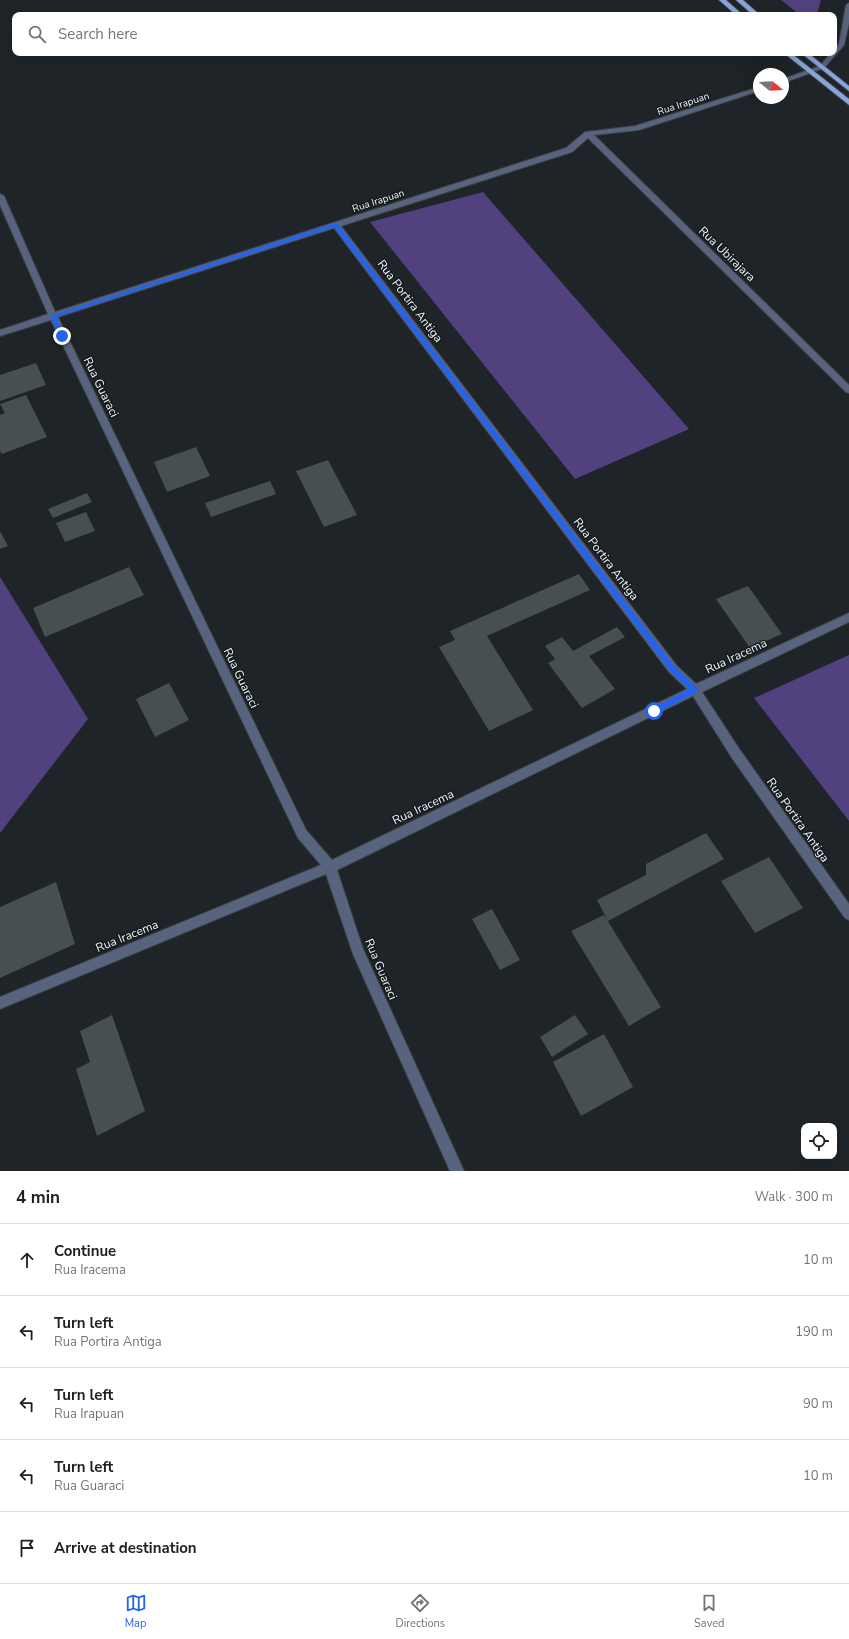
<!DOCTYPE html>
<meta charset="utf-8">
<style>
body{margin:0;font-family:"Nunito Sans",sans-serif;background:#f6f6f6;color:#202124}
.controls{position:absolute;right:12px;bottom:12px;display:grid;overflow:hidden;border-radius:8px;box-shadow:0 4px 16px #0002}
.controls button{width:36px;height:36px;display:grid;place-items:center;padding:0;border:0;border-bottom:1px solid #e0e0e0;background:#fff;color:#202124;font:20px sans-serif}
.compass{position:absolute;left:753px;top:68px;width:36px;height:36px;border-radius:50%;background:#fff;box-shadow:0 4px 16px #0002;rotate:108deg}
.stop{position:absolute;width:12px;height:12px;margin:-9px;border:3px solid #2563eb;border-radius:50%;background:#fff}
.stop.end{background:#2563eb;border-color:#fff;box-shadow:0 1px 4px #0008}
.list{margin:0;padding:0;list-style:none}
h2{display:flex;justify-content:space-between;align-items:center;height:52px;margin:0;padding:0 16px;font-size:17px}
h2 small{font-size:13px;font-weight:400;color:#757577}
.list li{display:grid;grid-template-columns:26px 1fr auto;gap:12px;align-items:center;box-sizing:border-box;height:72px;padding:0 16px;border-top:1px solid #e0e0e0}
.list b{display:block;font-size:15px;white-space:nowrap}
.list p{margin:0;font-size:13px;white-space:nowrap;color:#757577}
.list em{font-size:13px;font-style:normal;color:#757577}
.icon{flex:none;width:22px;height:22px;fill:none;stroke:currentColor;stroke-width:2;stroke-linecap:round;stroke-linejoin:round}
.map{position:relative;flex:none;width:849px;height:1171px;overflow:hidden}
.search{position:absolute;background:#fff;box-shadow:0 4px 16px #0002;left:12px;right:12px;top:12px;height:44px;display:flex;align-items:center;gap:10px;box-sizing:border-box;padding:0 14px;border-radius:8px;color:#757577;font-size:15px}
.sheet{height:412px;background:#fff}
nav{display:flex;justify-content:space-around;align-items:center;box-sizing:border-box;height:56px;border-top:1px solid #e0e0e0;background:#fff;font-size:11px;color:#757577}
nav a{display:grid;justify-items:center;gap:2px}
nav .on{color:#2563eb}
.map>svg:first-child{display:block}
</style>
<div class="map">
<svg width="849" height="1171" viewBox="0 0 849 1171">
<rect width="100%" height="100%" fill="#1e2428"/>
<g fill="#52417f">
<polygon points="781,0 821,0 817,15 800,15"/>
<polygon points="483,192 689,429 575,479 370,222"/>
<polygon points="0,577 88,719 0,833"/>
<polygon points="849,655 849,821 754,698"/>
</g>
<g fill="#474f51">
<polygon points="36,363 46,385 0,401 0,375"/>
<polygon points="26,395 47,437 2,454 0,451 0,415 5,413 0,404"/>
<polygon points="196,447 210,476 167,492 154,462"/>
<polygon points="328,460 357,515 324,527 296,471"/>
<polygon points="270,481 276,494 211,517 205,503"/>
<polygon points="87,493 92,502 53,518 48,509"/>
<polygon points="86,512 95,531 65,542 56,523"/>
<polygon points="0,531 8,546 0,549"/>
<polygon points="129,567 144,595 45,637 33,608"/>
<polygon points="579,574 590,590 487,636 533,710 489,731 439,647 455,640 450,631"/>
<polygon points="748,586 782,634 750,648 716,599"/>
<polygon points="617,627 625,637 589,656 615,689 582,708 548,663 555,659 545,646 562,637 573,651"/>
<polygon points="169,683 189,720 155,737 136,699"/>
<polygon points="706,833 724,859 608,921 597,900 646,875 646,864"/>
<polygon points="769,857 803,908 755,933 721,881"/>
<polygon points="56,882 75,944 0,978 0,907"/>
<polygon points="492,909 520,960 500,970 472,919"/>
<polygon points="604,915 661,1007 629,1026 571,931"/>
<polygon points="112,1015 145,1111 97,1136 76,1069 90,1062 80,1031"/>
<polygon points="575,1015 588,1034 552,1057 540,1037"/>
<polygon points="604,1034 633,1087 581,1116 553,1062"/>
</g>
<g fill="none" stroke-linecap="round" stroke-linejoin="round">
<defs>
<g id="minor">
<polygon points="849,3 849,23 844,45 824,68 783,83 783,79 820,66 831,53 834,53 834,49 839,44 846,5"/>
<path d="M759,87v4l-120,39 -45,5 255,250v8l-3,-1 -258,-254 -16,14 -231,74 336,440 19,18 153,-71v9l-147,70 38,58 109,154v16l-4,-2 -113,-160 -39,-62 -356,174 26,79 101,222h-14l-97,-217 -27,-80 -326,135v-12l321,-132 -23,-27 -247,-518 -51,16v-6l48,-16 -48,-109v-11l4,2 51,116 511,-164 19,-16 50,-6zM334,228l335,444 18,17 -355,171 -26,-30 -248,-513z"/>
</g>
<g id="major">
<polygon points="719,0 726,0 743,15 736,15"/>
<polygon points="736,0 743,0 760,15 753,15"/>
<polygon points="784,53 791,53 849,99 849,105"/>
<polygon points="801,53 808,53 849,86 849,91"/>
</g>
</defs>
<use href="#minor" stroke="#3c4145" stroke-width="2"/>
<use href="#major" stroke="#3c4145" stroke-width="2"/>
<use href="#minor" fill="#58637e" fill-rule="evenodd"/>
<use href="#major" fill="#8ba3d9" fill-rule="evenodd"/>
</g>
<polygon fill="#2563eb" points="334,223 337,223 675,667 697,688 697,692 657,713 652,713 652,709 689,689 670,671 334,227 56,317 64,336 64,337 60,337 50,316"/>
<g text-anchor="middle" stroke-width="3" stroke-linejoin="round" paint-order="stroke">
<g font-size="10" fill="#f1f5f8" stroke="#151b1f">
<text transform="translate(683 103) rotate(-18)" y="4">Rua Irapuan</text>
<text transform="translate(378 200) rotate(-18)" y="4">Rua Irapuan</text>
</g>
<g font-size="12" fill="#f1f5f8" stroke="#151b1f">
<text transform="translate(727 254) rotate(44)" y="4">Rua Ubirajara</text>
<text transform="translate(410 301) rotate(53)" y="4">Rua Portira Antiga</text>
<text transform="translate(101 387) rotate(64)" y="4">Rua Guaraci</text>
<text transform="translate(606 559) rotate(53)" y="4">Rua Portira Antiga</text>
<text transform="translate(736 656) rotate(-25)" y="4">Rua Iracema</text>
<text transform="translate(241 678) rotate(64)" y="4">Rua Guaraci</text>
<text transform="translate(423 807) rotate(-25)" y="4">Rua Iracema</text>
<text transform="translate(798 820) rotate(55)" y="4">Rua Portira Antiga</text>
<text transform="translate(127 936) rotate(-22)" y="4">Rua Iracema</text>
<text transform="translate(381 969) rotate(67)" y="4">Rua Guaraci</text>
</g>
</g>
</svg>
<div class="controls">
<button><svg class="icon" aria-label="locate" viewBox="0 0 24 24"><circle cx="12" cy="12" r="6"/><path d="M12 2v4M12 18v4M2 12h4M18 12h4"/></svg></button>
</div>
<svg class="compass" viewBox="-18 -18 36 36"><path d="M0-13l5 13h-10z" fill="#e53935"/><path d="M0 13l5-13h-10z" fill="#757577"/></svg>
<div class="stop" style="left:654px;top:711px"></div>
<div class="stop end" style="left:62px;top:336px"></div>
<div class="search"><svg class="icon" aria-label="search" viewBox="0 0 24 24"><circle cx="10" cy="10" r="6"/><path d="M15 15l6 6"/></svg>Search here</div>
</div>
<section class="sheet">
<h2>4 min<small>Walk · 300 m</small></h2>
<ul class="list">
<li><svg class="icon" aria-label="ahead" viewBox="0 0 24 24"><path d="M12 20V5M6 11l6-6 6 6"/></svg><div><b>Continue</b><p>Rua Iracema</p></div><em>10 m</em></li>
<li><svg class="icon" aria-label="left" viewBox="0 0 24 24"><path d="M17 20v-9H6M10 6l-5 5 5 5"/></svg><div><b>Turn left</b><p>Rua Portira Antiga</p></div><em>190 m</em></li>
<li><svg class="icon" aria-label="left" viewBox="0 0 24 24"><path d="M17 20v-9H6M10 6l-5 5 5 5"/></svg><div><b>Turn left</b><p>Rua Irapuan</p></div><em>90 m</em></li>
<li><svg class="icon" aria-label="left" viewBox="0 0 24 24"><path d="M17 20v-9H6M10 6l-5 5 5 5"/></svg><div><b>Turn left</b><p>Rua Guaraci</p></div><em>10 m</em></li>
<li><svg class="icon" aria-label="arrive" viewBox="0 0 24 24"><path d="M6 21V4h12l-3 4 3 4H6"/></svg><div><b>Arrive at destination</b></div></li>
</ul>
</section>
<nav>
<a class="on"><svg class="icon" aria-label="map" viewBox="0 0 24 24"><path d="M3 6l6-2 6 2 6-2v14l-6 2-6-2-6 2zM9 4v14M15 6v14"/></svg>Map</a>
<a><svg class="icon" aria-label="directions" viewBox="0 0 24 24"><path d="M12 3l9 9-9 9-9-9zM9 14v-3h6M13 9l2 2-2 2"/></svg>Directions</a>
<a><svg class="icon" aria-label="saved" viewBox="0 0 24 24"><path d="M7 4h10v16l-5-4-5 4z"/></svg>Saved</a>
</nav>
